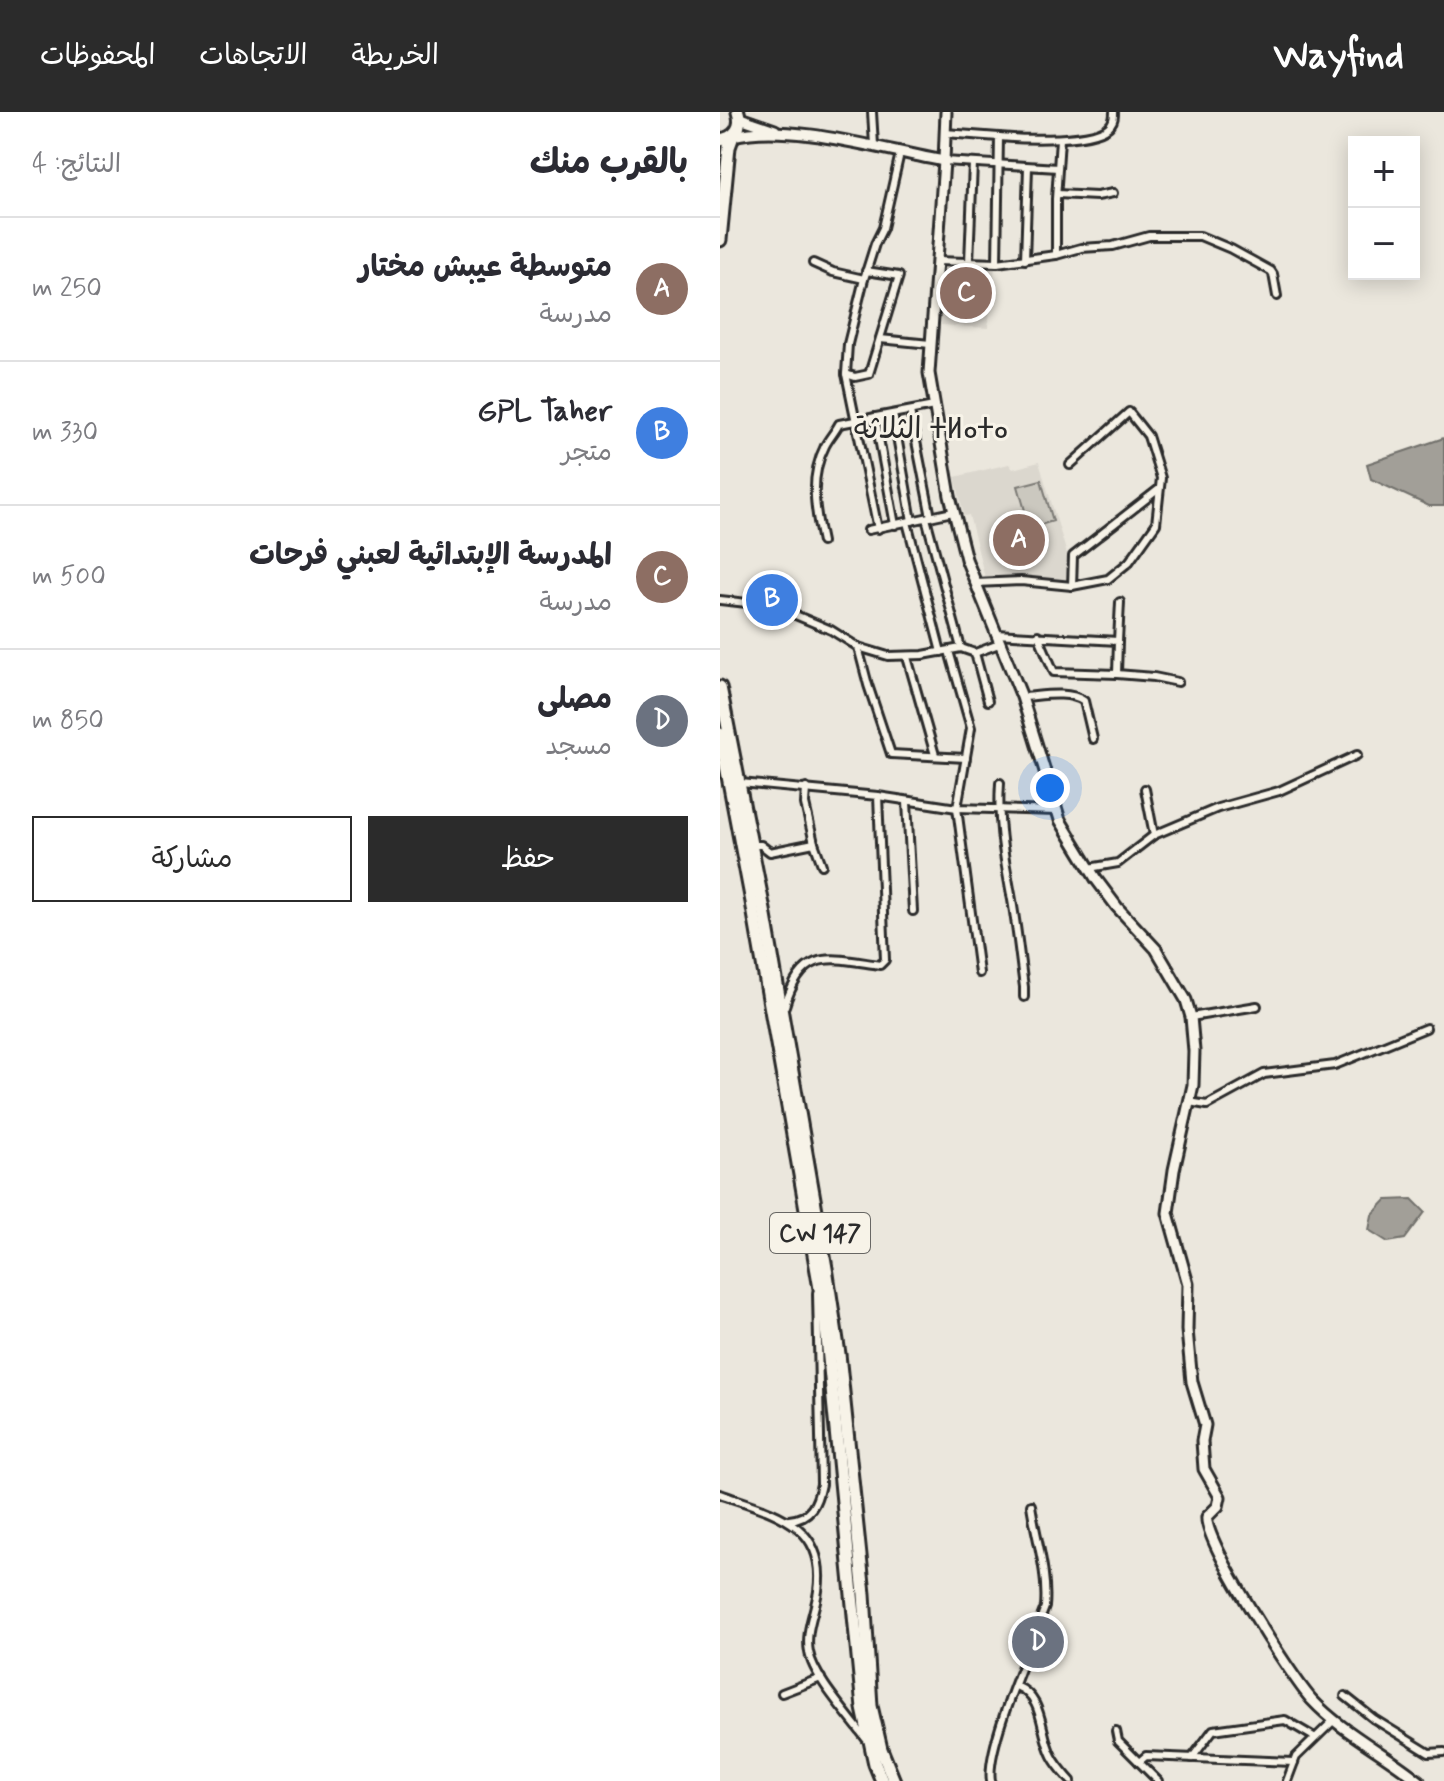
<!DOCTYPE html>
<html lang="ar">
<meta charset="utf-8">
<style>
body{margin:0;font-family:Mynerve,"Playpen Sans Arabic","Noto Sans Tifinagh",sans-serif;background:#f2f2f3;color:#2b2b33;direction:rtl}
.controls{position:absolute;right:24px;top:24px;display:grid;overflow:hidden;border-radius:0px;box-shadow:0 4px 20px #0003}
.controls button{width:72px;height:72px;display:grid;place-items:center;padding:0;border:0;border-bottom:2px solid #e1e1e2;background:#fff;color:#2b2b33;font:40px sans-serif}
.you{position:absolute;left:330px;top:676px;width:28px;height:28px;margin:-20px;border:6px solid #fff;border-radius:50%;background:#1a73e8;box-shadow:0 0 0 12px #1a73e833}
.badge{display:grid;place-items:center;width:52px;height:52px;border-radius:50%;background:#2b2b2b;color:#fff;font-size:26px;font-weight:700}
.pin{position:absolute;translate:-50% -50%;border:4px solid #fff;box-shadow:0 2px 8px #0006}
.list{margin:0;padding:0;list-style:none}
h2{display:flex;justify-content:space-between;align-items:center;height:104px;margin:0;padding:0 32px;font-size:34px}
h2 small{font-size:26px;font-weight:400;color:#7c7c81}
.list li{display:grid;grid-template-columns:52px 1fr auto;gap:24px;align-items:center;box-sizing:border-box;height:144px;padding:0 32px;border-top:2px solid #e1e1e2}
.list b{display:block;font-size:30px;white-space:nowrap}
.list p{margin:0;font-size:26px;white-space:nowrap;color:#7c7c81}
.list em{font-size:26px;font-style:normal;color:#7c7c81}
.actions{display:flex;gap:16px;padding:24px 32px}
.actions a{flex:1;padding:18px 0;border:2px solid #2b2b2b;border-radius:0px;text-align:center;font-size:28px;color:#2b2b2b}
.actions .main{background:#2b2b2b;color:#fff}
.map{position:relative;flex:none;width:724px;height:1669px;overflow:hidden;direction:ltr}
header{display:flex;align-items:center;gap:48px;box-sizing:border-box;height:112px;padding:0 40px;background:#2b2b2b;color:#fff}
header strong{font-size:38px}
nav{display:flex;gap:44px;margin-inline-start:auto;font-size:28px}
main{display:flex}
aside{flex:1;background:#fff}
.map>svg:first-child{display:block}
</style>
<header>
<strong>Wayfind</strong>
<nav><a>الخريطة</a><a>الاتجاهات</a><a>المحفوظات</a></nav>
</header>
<main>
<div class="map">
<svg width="724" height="1669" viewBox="0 0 724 1669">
<rect width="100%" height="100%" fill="#ebe7dd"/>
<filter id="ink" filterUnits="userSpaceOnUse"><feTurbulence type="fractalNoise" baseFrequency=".0125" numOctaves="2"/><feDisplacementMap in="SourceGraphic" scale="16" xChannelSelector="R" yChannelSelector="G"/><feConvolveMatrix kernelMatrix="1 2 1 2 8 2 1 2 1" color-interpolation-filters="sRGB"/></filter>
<g filter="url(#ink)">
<g fill="#dbd7ce">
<polygon points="222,154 275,155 268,216 221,213 221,207 217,207"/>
<polygon points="319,350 350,452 349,469 327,470 324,465 265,466 249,403 244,404 235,365 289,352 293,357"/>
</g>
<polygon fill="#cbc8bf" stroke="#7b7a75" stroke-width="2" points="321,368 333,409 310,416 298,374"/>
<g fill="#a29f98" stroke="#72716c" stroke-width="2">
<polygon points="724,326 724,394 709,394 651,367 647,352"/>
<polygon points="692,1087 705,1100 685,1127 668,1130 649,1118 652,1103 666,1088"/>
</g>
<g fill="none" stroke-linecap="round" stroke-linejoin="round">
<defs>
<g id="street">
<polyline points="152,0 154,33"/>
<polyline points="225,21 279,25 277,151"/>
<path d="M279,25c21,2 100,6 112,-13 3,-4 3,-7 3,-12"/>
<polyline points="224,49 338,56"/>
<polyline points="337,82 377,84 393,81"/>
<polyline points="336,143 336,87 340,27"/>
<polyline points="305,148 308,55"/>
<polyline points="216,149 277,151 336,143 361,136 393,134 429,124 480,124 511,137 551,159 553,162 557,184"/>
<polyline points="249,150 253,51"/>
<polyline points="93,151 113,160 144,167"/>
<polyline points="160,227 210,232"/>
<polyline points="126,262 135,265 149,262 179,164 146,159"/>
<polyline points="190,299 211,405"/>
<polyline points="173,302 192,409"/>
<polyline points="155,305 175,413"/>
<polyline points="206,406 241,536"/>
<polyline points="187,410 221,540"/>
<polyline points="158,417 126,262 128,232 144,167 155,132 163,116 180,41"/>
<polyline points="148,418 233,400"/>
<path d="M102,430c-7,-32 -13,-65 3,-96 4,-8 10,-14 14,-22l95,-18"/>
<polyline points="255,471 301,469 352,474 388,467 409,450 436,412 441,366 428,324 409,300 350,353"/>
<polyline points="352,474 353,444 439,377"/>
<polyline points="0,488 54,494 111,518 138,535 168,544 203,543 241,536 255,541 279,532"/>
<polyline points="275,522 398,529 397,562 334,560 318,523"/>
<polyline points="398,529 400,490"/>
<polyline points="138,535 148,573 171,642 246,646"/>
<polyline points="229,539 251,616 237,696 259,861"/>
<polyline points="255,541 268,589"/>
<polyline points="187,545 215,643"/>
<polyline points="397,562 434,565 458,570"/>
<path d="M302,585c19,-1 46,-7 62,4l9,38"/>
<polyline points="20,671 158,684 237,696 336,699"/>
<path d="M280,671c-3,41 5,78 12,117 5,29 8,58 12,87v10"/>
<polyline points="86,676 85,692 94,731"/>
<polyline points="425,677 434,723"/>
<polyline points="187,690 193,799"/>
<polyline points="32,733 41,733 50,740 94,731 102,753"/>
<polyline points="369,756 398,751 434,723 498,696 559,679 637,643"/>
<path d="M62,896l3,-2c18,-59 44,-48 95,-41l5,-5 -7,-164"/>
<polyline points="471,905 537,894"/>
<polyline points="469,990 487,993 544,962 615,953 706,916"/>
<path d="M0,1382c50,18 108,28 98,97 -3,21 -13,40 -9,61 4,25 41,65 57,87"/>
<path d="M69,1408c22,-2 28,-16 32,-36l-4,-191"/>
<path d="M296,1574c29,12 23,45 36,70 5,10 12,17 19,25"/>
<polyline points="62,1581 101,1566"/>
<polyline points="625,1584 654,1607 709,1641 724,1640"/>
<polyline points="396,1619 398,1629 438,1669"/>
<polyline points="472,1646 493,1618 565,1608 594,1625"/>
<polyline points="419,1650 426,1644 574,1650"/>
<path d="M271,1669c-6,-34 41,-137 54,-174 3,-35 -9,-68 -14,-102"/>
<polyline points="567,1669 576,1645 614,1608"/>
</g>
<g id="secondary">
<polyline points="20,6 55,18"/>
<path d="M13,24c56,-15 153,15 211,25l-15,212 21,123 16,63 56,138 38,123 36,59 21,28 39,42 30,51 5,17 3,34 -1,34 -19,85 -6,43 20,71 -1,46 5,52 13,43 -3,16 2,28 16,28 -2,9 -11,11c-4,23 85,161 105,183 31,33 73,53 107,81"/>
<polyline points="224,49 226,0"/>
</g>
<g id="highway">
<path d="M0,28c15,-2 23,-13 18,-28"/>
<polyline points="0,128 9,35 13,24"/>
<polyline points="0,575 44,798 107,1162 119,1242 144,1482 151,1594 161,1637 174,1669"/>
<polyline points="0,622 32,790 105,1205 143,1596 155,1652 162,1669"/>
</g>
</defs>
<use href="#street" stroke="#2b2b2b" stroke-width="12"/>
<use href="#secondary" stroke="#2b2b2b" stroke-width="15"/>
<use href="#highway" stroke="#2b2b2b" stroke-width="17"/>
<use href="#street" stroke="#f7f3e8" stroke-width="6"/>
<use href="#secondary" stroke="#f7f3e8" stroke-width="9"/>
<use href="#highway" stroke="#f7f3e8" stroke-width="11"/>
</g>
</g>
<g text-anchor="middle" stroke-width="6" stroke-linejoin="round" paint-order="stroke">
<rect fill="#f7f3e8" stroke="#686764" stroke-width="2" x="50" y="1101" width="100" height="40" rx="6"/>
<g font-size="24" font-weight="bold" fill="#2b2b2b">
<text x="100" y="1129">CW 147</text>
</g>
<g font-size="30" fill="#2b2b2b" stroke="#f7f3e8">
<text x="211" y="326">الثلاثة ⵜⵍⴰⵜⴰ</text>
</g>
</g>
</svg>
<div class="controls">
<button>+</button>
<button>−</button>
</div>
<div class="you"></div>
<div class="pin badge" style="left:299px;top:428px;background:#8d6e63">A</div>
<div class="pin badge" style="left:52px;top:488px;background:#3f7fe0">B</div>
<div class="pin badge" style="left:246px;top:181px;background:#8d6e63">C</div>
<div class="pin badge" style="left:318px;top:1530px;background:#6b7280">D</div>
</div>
<aside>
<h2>بالقرب منك<small>النتائج: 4</small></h2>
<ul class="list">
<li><span class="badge" style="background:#8d6e63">A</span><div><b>متوسطة عيبش مختار</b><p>مدرسة</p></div><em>250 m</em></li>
<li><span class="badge" style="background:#3f7fe0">B</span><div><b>GPL Taher</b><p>متجر</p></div><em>330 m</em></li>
<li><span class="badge" style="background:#8d6e63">C</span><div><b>المدرسة الإبتدائية لعبني فرحات</b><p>مدرسة</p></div><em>500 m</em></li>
<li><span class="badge" style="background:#6b7280">D</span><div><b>مصلى</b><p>مسجد</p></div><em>850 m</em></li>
</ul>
<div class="actions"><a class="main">حفظ</a><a>مشاركة</a></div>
</aside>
</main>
